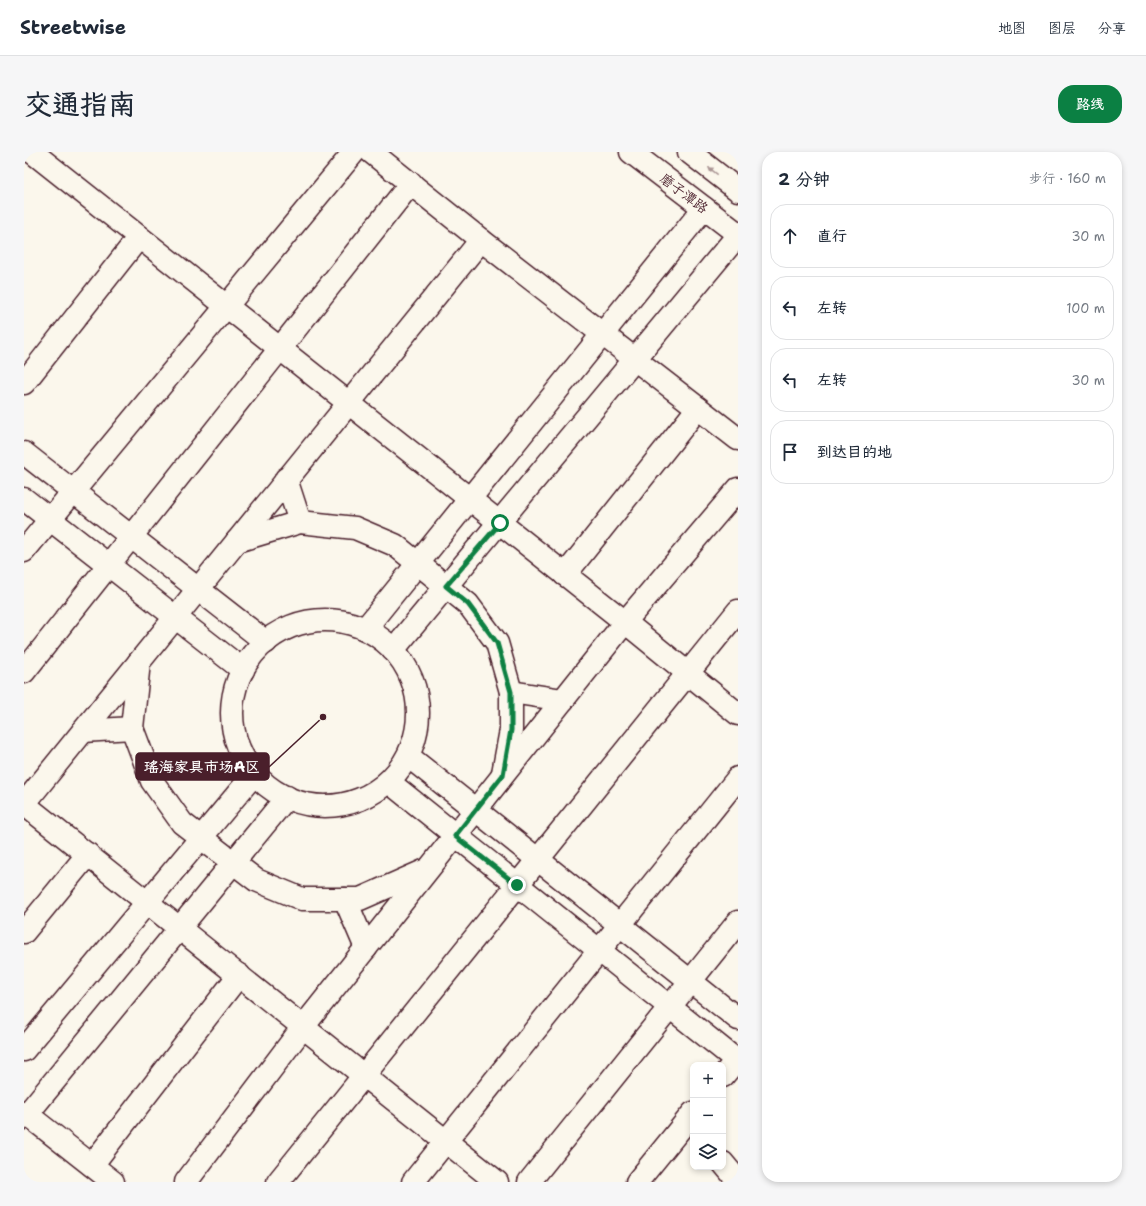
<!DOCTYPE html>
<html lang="zh">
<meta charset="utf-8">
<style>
body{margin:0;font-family:"Shantell Sans","LXGW WenKai TC",sans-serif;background:#f6f6f7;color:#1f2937}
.controls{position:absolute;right:12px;bottom:12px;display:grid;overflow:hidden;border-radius:8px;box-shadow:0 2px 6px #0003}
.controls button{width:36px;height:36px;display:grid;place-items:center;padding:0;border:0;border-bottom:1px solid #e0e1e3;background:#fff;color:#1f2937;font:20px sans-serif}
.stop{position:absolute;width:12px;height:12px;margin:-9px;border:3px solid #0b8043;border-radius:50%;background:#fff}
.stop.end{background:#0b8043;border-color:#fff;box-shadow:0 1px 4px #0008}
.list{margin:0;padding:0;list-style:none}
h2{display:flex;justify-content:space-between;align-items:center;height:52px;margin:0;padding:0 16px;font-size:17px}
h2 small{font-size:13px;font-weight:400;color:#747a83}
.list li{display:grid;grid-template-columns:26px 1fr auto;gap:12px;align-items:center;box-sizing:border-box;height:64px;margin:0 8px 8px;padding:0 8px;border:1px solid #e0e1e3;border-radius:16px}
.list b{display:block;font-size:15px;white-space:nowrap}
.list em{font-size:13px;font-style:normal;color:#747a83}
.icon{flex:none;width:22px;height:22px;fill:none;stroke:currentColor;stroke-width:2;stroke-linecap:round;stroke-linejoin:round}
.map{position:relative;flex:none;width:714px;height:1030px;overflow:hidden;border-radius:16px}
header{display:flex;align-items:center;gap:24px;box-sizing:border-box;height:56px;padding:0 20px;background:#fff;border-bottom:1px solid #e0e1e3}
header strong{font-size:19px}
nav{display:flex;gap:22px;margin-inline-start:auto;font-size:14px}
.intro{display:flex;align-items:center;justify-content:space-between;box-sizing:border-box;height:96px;padding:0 24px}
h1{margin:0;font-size:28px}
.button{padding:10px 18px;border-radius:16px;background:#0b8043;color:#fff;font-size:14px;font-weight:700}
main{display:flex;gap:24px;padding:0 24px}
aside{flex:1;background:#fff;border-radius:16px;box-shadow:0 2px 6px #0003}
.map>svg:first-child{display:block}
</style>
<header>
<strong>Streetwise</strong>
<nav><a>地图</a><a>图层</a><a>分享</a></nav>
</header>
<div class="intro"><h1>交通指南</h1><a class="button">路线</a></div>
<main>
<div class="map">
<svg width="714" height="1030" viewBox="0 0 714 1030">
<rect width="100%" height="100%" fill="#fbf7ec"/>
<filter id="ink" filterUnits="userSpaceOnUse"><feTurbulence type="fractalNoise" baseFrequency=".025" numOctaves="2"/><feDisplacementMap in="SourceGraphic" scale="8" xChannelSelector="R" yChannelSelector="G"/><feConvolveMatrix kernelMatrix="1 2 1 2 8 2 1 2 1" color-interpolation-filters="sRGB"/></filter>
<g filter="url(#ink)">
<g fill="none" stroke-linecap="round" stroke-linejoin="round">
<defs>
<g id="minor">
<polyline points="8,0 601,470 714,562"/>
<polyline points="347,0 457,88 714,287"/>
<polyline points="0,231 115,85"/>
<polyline points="0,301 242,490"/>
<polyline points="262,327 276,370"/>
<polyline points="0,347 219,518"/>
<polyline points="213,389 276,370 331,376 371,393 444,452 473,491 487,540 487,578 479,621"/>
<polyline points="0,399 330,0"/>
<polyline points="541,423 674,256"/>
<circle cx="301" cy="561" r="93"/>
<polyline points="341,477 680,56"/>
<polyline points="369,498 714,83"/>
<polyline points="115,510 108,576 128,629 158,671 232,728 278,747 336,747 402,718"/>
<polyline points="0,520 387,31"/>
<polyline points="487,540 539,548"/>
<polyline points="59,579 108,576"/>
<polyline points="384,604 714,867"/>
<polyline points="365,630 712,908"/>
<polyline points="0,652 457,88"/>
<polyline points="0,652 473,1030"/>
<polyline points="321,747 342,796"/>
<polyline points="0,780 64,702"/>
<polyline points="0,898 231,621"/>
<polyline points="699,924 714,906"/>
<polyline points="0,960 89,1030"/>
<polyline points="0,966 263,645"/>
<polyline points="699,1011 714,1029"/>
<polyline points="68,1013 215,823"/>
<polyline points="162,1030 279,875 601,470 714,337"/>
<polyline points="254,1030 714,459"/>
<polyline points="389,1030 714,626"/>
<polyline points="505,1030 714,770"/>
<polyline points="613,1030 669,961"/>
</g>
<g id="highway">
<polyline points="607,0 714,82"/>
<polyline points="665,0 714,38"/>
</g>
</defs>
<use href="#minor" stroke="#4a1f2b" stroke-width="25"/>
<use href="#highway" stroke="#4a1f2b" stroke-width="25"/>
<use href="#minor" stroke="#fbf7ec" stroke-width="22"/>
<use href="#highway" stroke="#fbf7ec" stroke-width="22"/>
</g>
<defs><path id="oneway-solid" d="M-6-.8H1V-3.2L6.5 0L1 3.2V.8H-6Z"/></defs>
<use fill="#ab9695" href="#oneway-solid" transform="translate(689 19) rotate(-142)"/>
</g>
<g fill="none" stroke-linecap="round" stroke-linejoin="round" filter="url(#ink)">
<polyline stroke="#0b8043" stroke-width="5" points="476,371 422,434 444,452 473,491 487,540 487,578 479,623 431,684 493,733"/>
</g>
<g text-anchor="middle" stroke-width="3" stroke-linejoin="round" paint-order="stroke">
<g font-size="14" fill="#4a1f2b" stroke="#fbf7ec">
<text transform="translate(660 41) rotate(37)" y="5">磨子潭路</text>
</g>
</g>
<path fill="none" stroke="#4a1f2b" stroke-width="1.5" d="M299 565L245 615"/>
<circle fill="#4a1f2b" stroke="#fbf7ec" stroke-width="1.5" cx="299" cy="565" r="4"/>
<rect fill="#4a1f2b" stroke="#4a1f2b" stroke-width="1.5" x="112" y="601" width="133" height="27" rx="4"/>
<g font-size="15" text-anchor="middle" font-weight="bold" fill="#fff">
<text x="178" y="620">瑶海家具市场A区</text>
</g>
</svg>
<div class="controls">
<button>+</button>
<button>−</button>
<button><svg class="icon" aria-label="layers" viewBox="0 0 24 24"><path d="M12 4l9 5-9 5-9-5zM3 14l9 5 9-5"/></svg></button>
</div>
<div class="stop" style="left:476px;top:371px"></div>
<div class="stop end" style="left:493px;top:733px"></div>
</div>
<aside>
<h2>2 分钟<small>步行 · 160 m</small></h2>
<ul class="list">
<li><svg class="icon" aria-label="ahead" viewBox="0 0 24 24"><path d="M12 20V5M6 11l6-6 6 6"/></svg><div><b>直行</b></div><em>30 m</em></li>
<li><svg class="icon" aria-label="left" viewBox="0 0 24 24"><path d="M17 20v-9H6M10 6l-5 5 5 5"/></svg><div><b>左转</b></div><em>100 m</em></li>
<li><svg class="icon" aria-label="left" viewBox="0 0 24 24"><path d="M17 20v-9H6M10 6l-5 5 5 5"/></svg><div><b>左转</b></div><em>30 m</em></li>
<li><svg class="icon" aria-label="arrive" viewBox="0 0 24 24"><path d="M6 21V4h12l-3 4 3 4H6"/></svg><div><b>到达目的地</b></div></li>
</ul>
</aside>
</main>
